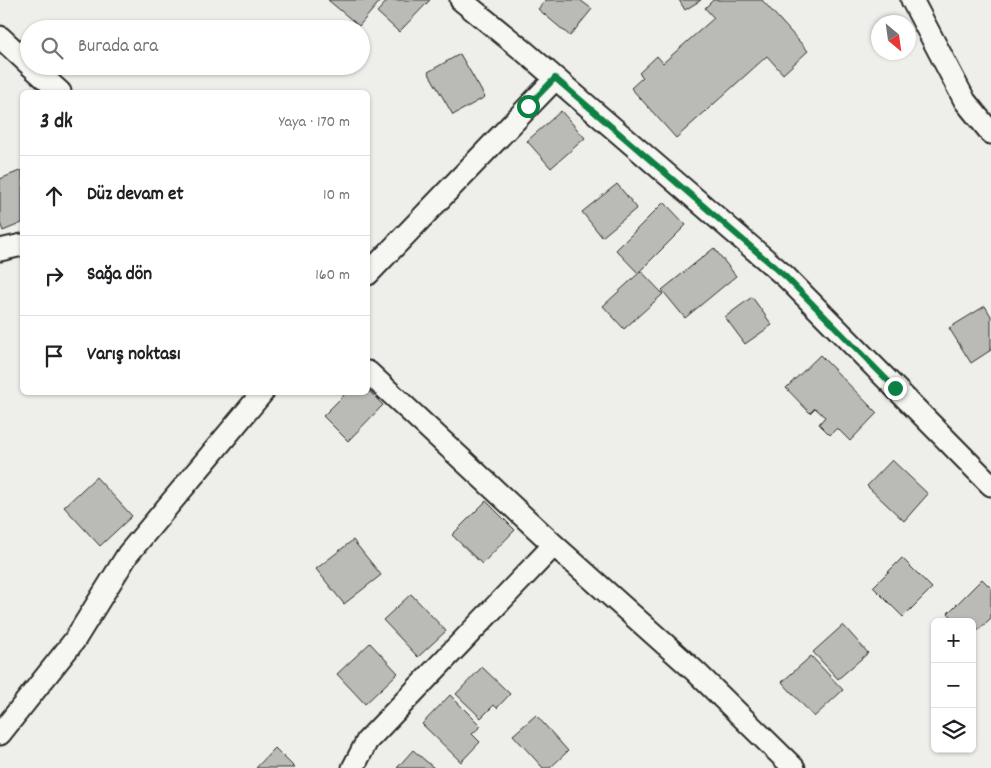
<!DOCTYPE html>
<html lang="tr">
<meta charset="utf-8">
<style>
body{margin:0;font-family:Dekko,sans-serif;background:#f2f2f2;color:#202124}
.controls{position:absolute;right:15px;bottom:15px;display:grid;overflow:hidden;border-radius:8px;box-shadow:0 1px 4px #0004}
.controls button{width:45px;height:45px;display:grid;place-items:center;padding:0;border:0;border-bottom:1px solid #e0e0e0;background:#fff;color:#202124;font:25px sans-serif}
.compass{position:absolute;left:871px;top:15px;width:45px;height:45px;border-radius:50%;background:#fff;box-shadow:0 1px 4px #0004;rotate:151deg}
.stop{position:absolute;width:15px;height:15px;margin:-11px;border:4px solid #0b8043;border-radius:50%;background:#fff}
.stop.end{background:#0b8043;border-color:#fff;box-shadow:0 1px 5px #0008}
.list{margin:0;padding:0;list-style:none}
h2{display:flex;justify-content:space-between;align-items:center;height:65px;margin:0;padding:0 20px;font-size:21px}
h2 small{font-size:16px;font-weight:400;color:#757577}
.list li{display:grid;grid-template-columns:32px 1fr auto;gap:15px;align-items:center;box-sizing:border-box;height:80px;padding:0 20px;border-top:1px solid #e0e0e0}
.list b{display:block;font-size:19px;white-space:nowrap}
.list em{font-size:16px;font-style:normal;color:#757577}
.icon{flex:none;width:28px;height:28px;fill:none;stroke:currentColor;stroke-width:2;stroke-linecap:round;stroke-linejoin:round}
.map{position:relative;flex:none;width:991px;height:768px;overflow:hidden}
.search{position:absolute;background:#fff;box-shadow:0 1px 4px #0004;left:20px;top:20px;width:350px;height:55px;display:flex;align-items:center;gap:12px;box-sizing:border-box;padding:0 18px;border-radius:28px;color:#757577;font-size:19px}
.panel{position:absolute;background:#fff;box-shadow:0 1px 4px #0004;left:20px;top:90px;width:350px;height:305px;border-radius:8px}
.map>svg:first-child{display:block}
</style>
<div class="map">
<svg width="991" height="768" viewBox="0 0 991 768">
<rect width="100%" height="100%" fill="#eeeeea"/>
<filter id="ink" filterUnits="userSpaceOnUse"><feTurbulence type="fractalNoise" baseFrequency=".02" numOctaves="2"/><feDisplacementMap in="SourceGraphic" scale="10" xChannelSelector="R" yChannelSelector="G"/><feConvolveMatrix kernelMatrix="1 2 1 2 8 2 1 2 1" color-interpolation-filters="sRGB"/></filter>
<g filter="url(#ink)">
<g fill="#babab7" stroke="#2b2b2b">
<polygon points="328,0 381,0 359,26"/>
<polygon points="388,0 430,0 399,32 377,12"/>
<polygon points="546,0 580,0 592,9 570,36 538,9"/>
<polygon points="679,0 701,0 685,10"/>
<polygon points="713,0 762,0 808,51 783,74 767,56 676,138 631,88 643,77 639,73 657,56 663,63 714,18 705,8"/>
<polygon points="460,54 485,97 453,115 428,72"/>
<polygon points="561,111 585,138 551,168 527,141"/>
<polygon points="22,170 22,223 3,231 0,223 0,179"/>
<polygon points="617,184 637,208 602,237 582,212"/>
<polygon points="664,202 686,225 638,273 616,250"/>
<polygon points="714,248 736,276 685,318 662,290"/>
<polygon points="641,271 663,294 624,329 603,306"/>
<polygon points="752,297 772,325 745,344 725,317"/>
<polygon points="985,306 991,316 991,350 971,363 949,328"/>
<polygon points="820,355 877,413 850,441 837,428 830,435 819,424 825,417 815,408 810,413 786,388"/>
<polygon points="368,390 383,405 348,441 323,416 347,392 368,392"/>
<polygon points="892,460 928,494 904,521 867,486"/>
<polygon points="96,477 132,516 100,546 64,507"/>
<polygon points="486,501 515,530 482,564 452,535"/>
<polygon points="353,540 381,575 344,604 316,569"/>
<polygon points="902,558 932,588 903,617 873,587"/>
<polygon points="982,579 991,588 991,618 972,636 972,622 956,622 948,613"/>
<polygon points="411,594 446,631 418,657 383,620"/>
<polygon points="843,625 868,653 838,679 813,652"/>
<polygon points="370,643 398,673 365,704 337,674"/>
<polygon points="811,656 843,690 814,717 782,682"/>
<polygon points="482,667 510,694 497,708 494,705 481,718 456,694"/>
<polygon points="450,695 481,726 472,734 480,742 461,762 422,724"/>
<polygon points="536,715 568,751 550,768 543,768 513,735"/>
<polygon points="275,748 295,768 256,768"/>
<polygon points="413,750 434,768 397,768"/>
</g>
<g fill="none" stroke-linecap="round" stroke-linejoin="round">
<defs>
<g id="minor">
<polyline points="461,0 525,52 786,277 991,485"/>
<polyline points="912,0 965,101 991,133"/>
<polyline points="0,37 29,64"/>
<polyline points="31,66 60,92"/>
<polyline points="0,250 22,245"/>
<polyline points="368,274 555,79"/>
<polyline points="368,372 554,545 696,672 794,768"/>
<polyline points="0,734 74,641 128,554 263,392"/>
<polyline points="353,768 367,741 554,545"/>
</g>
</defs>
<use href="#minor" stroke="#2b2b2b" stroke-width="25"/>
<use href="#minor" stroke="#f6f6f2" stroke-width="21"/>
</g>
</g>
<g fill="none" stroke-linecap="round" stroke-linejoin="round" filter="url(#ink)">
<polyline stroke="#0b8043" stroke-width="6" points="528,106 555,78 786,277 895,388"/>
</g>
</svg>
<div class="controls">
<button>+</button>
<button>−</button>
<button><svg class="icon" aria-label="layers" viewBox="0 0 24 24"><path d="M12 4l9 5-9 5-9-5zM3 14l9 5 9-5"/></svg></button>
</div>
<svg class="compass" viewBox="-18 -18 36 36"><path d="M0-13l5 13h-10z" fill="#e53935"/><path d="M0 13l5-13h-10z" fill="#757577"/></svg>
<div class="stop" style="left:528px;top:106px"></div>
<div class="stop end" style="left:895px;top:388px"></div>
<div class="search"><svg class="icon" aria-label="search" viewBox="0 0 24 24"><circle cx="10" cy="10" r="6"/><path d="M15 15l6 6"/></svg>Burada ara</div>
<section class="panel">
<h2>3 dk<small>Yaya · 170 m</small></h2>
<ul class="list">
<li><svg class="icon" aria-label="ahead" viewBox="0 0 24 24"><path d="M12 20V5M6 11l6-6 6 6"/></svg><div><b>Düz devam et</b></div><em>10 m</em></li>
<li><svg class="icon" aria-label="right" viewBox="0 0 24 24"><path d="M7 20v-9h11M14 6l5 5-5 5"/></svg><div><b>Sağa dön</b></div><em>160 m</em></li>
<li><svg class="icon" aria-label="arrive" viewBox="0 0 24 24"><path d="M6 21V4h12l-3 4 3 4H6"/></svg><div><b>Varış noktası</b></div></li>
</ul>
</section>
</div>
